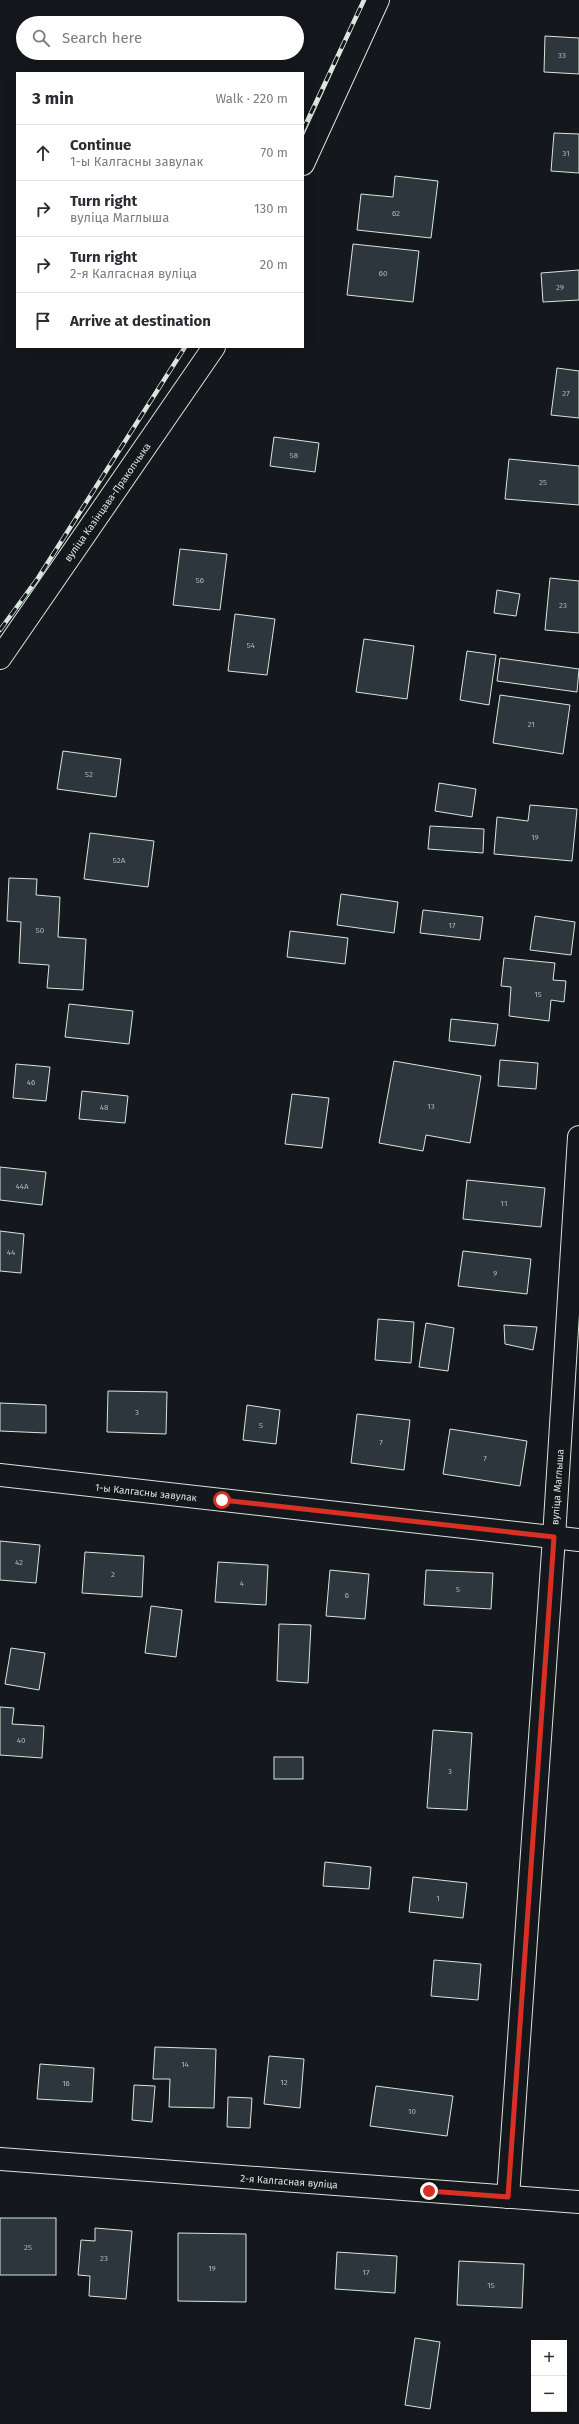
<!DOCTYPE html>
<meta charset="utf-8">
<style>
body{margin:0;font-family:"Fira Sans",sans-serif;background:#f2f2f3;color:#2b2b33}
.controls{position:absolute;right:12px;bottom:12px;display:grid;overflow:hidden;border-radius:0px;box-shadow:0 2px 10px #0003}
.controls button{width:36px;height:36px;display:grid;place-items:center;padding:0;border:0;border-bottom:1px solid #e1e1e2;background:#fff;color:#2b2b33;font:20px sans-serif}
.stop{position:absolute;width:12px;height:12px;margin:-9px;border:3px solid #d93025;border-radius:50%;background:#fff}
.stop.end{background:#d93025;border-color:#fff;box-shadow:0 1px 4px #0008}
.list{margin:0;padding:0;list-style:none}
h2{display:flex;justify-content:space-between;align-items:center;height:52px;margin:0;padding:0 16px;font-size:17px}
h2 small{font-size:13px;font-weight:400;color:#7c7c81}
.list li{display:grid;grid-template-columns:26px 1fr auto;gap:12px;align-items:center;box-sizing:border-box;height:56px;padding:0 16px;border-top:1px solid #e1e1e2}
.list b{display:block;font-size:15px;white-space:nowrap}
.list p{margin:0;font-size:13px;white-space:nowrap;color:#7c7c81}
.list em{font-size:13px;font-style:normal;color:#7c7c81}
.icon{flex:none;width:22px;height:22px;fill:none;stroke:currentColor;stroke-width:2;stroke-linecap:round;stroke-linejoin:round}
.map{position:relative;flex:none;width:579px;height:2424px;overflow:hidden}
.search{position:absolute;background:#fff;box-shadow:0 2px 10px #0003;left:16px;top:16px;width:288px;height:44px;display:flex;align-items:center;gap:10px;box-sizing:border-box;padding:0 14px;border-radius:22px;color:#7c7c81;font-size:15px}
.panel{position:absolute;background:#fff;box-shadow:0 2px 10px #0003;left:16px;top:72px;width:288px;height:276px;border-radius:0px}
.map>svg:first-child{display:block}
</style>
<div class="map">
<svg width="579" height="2424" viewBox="0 0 579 2424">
<rect width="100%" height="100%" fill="#14181c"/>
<g fill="#2c363c" stroke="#d8e6dc">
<polygon points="545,36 579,38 579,74 544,72"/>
<polygon points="554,133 579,134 579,173 551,171"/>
<polygon points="395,176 438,181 431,238 357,230 361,194 393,197"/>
<polygon points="353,244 419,251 413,302 347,295"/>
<polygon points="579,270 579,300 543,302 541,273"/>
<polygon points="557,368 579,371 579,418 551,415"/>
<polygon points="274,437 319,443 315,472 270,466"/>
<polygon points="509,459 579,466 579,505 505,499"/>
<polygon points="180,549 227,554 220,610 173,605"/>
<polygon points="550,578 579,581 579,633 545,630"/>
<polygon points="497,590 520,594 516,616 494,613"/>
<polygon points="235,614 275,619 267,675 228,671"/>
<polygon points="364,639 414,646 407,699 356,692"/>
<polygon points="467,651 496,655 489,705 460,700"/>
<polygon points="500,658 579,669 577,692 497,681"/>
<polygon points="500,695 570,705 563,754 493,743"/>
<polygon points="63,751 121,759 116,797 57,789"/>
<polygon points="439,783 476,789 472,817 435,811"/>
<polygon points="530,805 577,809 572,861 494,854 497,817 528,821"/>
<polygon points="430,826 484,829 483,853 428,849"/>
<polygon points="90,833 154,841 148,887 84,879"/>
<polygon points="9,878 37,879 36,895 60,897 58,937 86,939 83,990 47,988 49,965 19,963 21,922 7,921"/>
<polygon points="341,894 398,902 394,933 337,925"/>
<polygon points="423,910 483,917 480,940 420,933"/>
<polygon points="535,916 575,922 571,955 530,950"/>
<polygon points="290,931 348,938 345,964 287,957"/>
<polygon points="504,958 555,963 553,980 566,981 564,1002 551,1000 549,1021 509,1016 511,987 501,986"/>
<polygon points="69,1004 133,1011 129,1044 65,1037"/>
<polygon points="451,1019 498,1024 495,1046 449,1041"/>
<polygon points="500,1060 538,1063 536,1089 498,1086"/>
<polygon points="394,1061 481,1076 470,1143 426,1135 423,1151 379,1143"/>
<polygon points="16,1064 50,1067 46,1101 13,1098"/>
<polygon points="82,1091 128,1096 125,1123 79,1119"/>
<polygon points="292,1094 329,1098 322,1148 285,1144"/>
<polygon points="0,1167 46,1172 42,1205 0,1200"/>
<polygon points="467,1180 545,1188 541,1227 463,1219"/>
<polygon points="0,1231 24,1234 21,1273 0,1271"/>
<polygon points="463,1251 531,1259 527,1294 458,1286"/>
<polygon points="378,1319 414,1322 411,1363 375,1360"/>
<polygon points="426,1323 454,1328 448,1371 419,1367"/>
<polygon points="504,1325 537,1327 533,1350 505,1344"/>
<polygon points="108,1391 167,1392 166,1434 107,1432"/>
<polygon points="0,1403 46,1405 46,1433 0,1431"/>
<polygon points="247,1405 280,1410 276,1444 243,1440"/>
<polygon points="357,1414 410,1420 404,1470 351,1463"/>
<polygon points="450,1429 527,1441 520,1486 443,1474"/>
<polygon points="0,1541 40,1545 36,1583 0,1580"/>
<polygon points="85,1552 144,1556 142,1597 82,1593"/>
<polygon points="218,1562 268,1565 266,1605 215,1602"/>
<polygon points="330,1570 369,1574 365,1619 326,1616"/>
<polygon points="426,1570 493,1573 491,1609 424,1605"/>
<polygon points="151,1606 182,1610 176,1657 145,1653"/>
<polygon points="279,1624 311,1625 308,1683 277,1681"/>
<polygon points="11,1648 45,1653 39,1690 5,1684"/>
<polygon points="0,1707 14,1708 12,1724 44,1726 42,1758 0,1755"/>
<polygon points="433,1730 472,1733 467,1810 427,1808"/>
<rect x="274" y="1757" width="29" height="22"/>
<polygon points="325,1862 371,1867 369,1889 323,1886"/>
<polygon points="413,1877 467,1883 463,1918 409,1912"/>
<polygon points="434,1960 481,1964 478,2000 431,1996"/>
<polygon points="155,2047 216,2049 214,2108 169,2107 170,2079 153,2079"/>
<polygon points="269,2056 304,2059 300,2108 264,2104"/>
<polygon points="40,2064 94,2068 92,2102 37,2099"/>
<polygon points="134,2085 155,2086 152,2122 132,2120"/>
<polygon points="376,2086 453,2096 447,2136 370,2126"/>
<polygon points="228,2097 252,2098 250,2128 227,2127"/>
<rect x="0" y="2218" width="56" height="57"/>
<polygon points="95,2228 132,2231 126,2299 89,2296 90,2276 78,2275 81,2240 95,2241"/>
<polygon points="178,2233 246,2234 246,2302 178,2301"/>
<polygon points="337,2252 397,2256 395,2293 335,2289"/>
<polygon points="459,2261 524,2264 522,2308 457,2305"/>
<polygon points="415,2338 440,2342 430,2409 405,2405"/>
</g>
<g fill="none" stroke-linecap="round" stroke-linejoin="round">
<defs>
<g id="minor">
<polyline points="303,164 378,0"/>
<polyline points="0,658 214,347"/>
<polyline points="0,1475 579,1540"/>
<polyline points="0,2159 579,2202"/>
<polyline points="508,2197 554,1537 579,1137"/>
</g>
</defs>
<use href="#minor" stroke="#d8e6dc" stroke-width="24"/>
<use href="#minor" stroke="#14181c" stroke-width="22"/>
<defs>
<g id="rail">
<polyline points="303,130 364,0"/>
<polyline points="0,630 38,578 185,347"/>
</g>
</defs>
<use href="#rail" stroke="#d8e6dc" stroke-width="4.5"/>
<use href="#rail" stroke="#14181c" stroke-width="3" stroke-dasharray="9" stroke-linecap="butt"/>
</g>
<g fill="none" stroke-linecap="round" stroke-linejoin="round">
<polyline stroke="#d93025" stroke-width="5" points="222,1500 554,1537 508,2197 429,2191"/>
</g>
<g text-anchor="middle" stroke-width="3" stroke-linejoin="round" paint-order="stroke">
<g font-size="8" fill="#adbab4">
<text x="562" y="58">33</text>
<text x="566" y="156">31</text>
<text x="396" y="216">62</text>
<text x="383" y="276">60</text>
<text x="560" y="290">29</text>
<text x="566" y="396">27</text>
<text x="294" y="458">58</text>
<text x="543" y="485">25</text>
<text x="200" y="583">56</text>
<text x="563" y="608">23</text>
<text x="251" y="648">54</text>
<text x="531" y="727">21</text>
<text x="89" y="777">52</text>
<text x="535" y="840">19</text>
<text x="119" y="863">52А</text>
<text x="452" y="928">17</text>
<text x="40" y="933">50</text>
<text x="538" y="997">15</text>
<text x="31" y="1085">46</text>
<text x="431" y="1109">13</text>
<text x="104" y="1110">48</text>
<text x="22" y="1189">44А</text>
<text x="504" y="1206">11</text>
<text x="11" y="1255">44</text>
<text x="495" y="1276">9</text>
<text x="137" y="1415">3</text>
<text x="261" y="1428">5</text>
<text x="381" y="1445">7</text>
<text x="485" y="1461">7</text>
<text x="19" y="1565">42</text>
<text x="113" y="1577">2</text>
<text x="242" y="1586">4</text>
<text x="458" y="1592">5</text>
<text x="347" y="1598">6</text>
<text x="21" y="1743">40</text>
<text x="450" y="1774">3</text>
<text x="438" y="1901">1</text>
<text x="185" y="2067">14</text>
<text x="284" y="2085">12</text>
<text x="66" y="2086">16</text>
<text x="412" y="2114">10</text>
<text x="28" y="2250">25</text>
<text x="104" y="2261">23</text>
<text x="212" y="2271">19</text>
<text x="366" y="2275">17</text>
<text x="491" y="2288">15</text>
</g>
<g font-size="10" fill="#d8e6dc" stroke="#14181c">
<text transform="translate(107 502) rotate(-55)" y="4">вуліца Казінцава-Пракопчыка</text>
<text transform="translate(557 1487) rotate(-86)" y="4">вуліца Маглыша</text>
<text transform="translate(146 1492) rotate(6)" y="4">1-ы Калгасны завулак</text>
<text transform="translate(289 2181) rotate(4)" y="4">2-я Калгасная вуліца</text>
</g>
</g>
</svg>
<div class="controls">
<button>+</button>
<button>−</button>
</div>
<div class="stop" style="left:222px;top:1500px"></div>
<div class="stop end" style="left:429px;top:2191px"></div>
<div class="search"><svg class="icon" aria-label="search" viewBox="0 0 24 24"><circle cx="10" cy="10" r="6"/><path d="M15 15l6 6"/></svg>Search here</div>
<section class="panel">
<h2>3 min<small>Walk · 220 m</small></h2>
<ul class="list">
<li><svg class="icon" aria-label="ahead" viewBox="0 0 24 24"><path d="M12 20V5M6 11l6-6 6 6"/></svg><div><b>Continue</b><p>1-ы Калгасны завулак</p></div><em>70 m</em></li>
<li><svg class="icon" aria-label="right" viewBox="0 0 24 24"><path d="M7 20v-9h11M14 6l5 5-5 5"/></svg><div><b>Turn right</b><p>вуліца Маглыша</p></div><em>130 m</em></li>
<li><svg class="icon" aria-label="right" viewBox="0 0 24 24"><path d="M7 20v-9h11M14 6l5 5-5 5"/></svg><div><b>Turn right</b><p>2-я Калгасная вуліца</p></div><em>20 m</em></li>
<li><svg class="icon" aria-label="arrive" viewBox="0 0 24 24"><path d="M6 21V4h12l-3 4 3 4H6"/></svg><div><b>Arrive at destination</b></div></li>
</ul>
</section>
</div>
